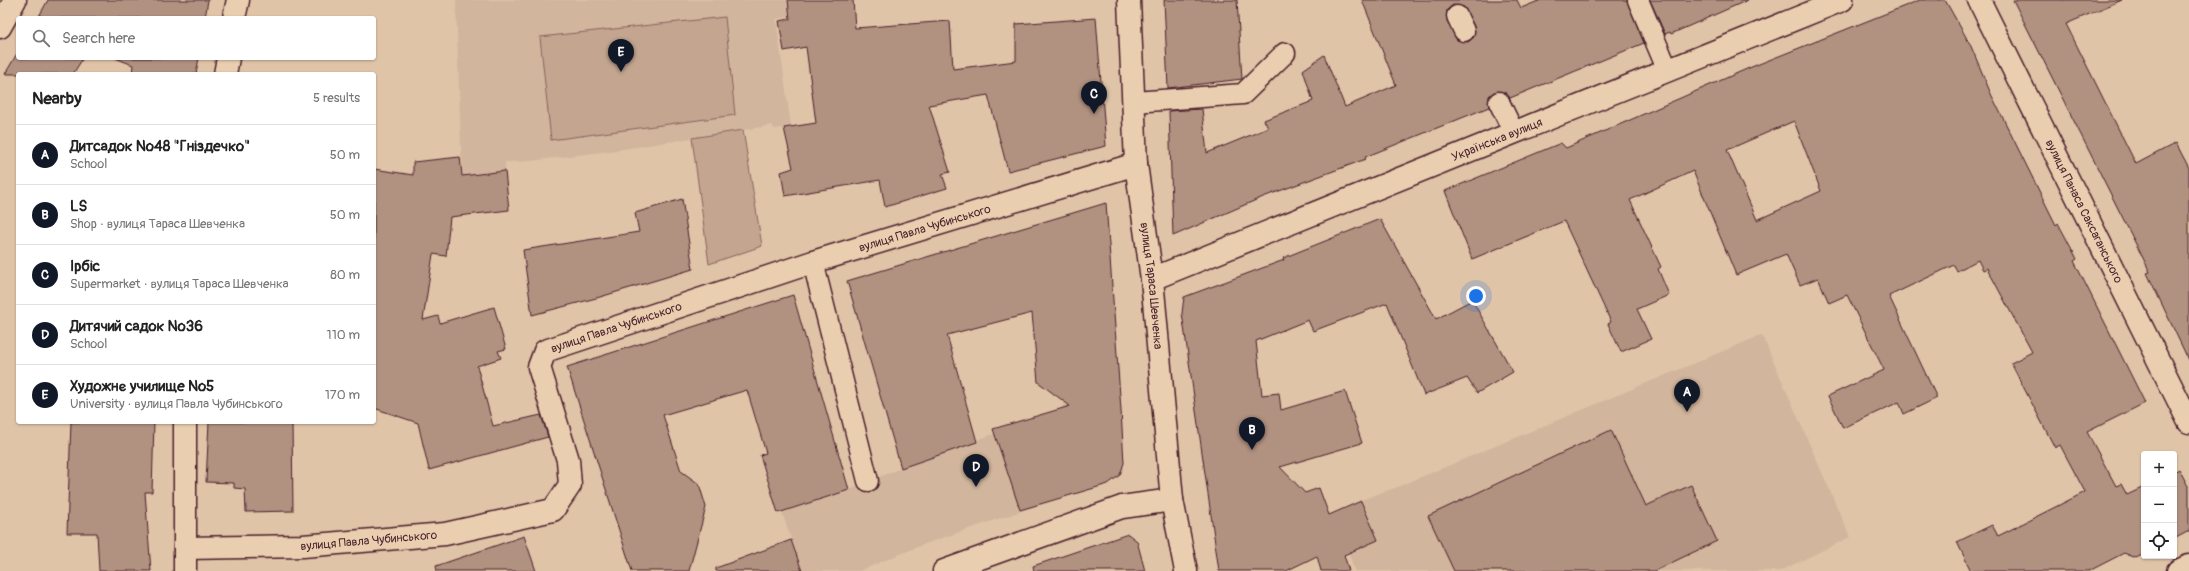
<!DOCTYPE html>
<meta charset="utf-8">
<style>
body{margin:0;font-family:Pangolin,sans-serif;background:#f2f2f2;color:#222}
.controls{position:absolute;right:12px;bottom:12px;display:grid;overflow:hidden;border-radius:4px;box-shadow:0 1px 3px #0004}
.controls button{width:36px;height:36px;display:grid;place-items:center;padding:0;border:0;border-bottom:1px solid #e0e0e0;background:#fff;color:#222;font:20px sans-serif}
.you{position:absolute;left:1476px;top:296px;width:14px;height:14px;margin:-10px;border:3px solid #fff;border-radius:50%;background:#1a73e8;box-shadow:0 0 0 6px #1a73e833}
.badge{display:grid;place-items:center;width:26px;height:26px;border-radius:50%;background:#111827;color:#fff;font-size:13px;font-weight:700}
.pin{position:absolute;translate:-50% -33px;filter:drop-shadow(0 1px 2px #0008)}
.pin::after{content:'';position:absolute;top:21px;width:14px;height:12px;background:inherit;clip-path:polygon(0 0,100% 0,50% 100%)}
.list{margin:0;padding:0;list-style:none}
h2{display:flex;justify-content:space-between;align-items:center;height:52px;margin:0;padding:0 16px;font-size:17px}
h2 small{font-size:13px;font-weight:400;color:#767676}
.list li{display:grid;grid-template-columns:26px 1fr auto;gap:12px;align-items:center;box-sizing:border-box;height:60px;padding:0 16px;border-top:1px solid #e0e0e0}
.list b{display:block;font-size:15px;white-space:nowrap}
.list p{margin:0;font-size:13px;white-space:nowrap;color:#767676}
.list em{font-size:13px;font-style:normal;color:#767676}
.icon{flex:none;width:22px;height:22px;fill:none;stroke:currentColor;stroke-width:2;stroke-linecap:round;stroke-linejoin:round}
.map{position:relative;flex:none;width:2189px;height:571px;overflow:hidden}
.search{position:absolute;background:#fff;box-shadow:0 1px 3px #0004;left:16px;top:16px;width:360px;height:44px;display:flex;align-items:center;gap:10px;box-sizing:border-box;padding:0 14px;border-radius:4px;color:#767676;font-size:15px}
.panel{position:absolute;background:#fff;box-shadow:0 1px 3px #0004;left:16px;top:72px;width:360px;height:352px;border-radius:4px}
.map>svg:first-child{display:block}
</style>
<div class="map">
<svg width="2189" height="571" viewBox="0 0 2189 571">
<rect width="100%" height="100%" fill="#dfc4a8"/>
<filter id="ink" filterUnits="userSpaceOnUse"><feTurbulence type="fractalNoise" baseFrequency=".025" numOctaves="2"/><feDisplacementMap in="SourceGraphic" scale="8" xChannelSelector="R" yChannelSelector="G"/><feConvolveMatrix kernelMatrix="1 2 1 2 8 2 1 2 1" color-interpolation-filters="sRGB"/></filter>
<g filter="url(#ink)">
<g fill="#d1b59c">
<polygon points="456,0 788,0 790,17 776,19 791,127 774,129 773,125 617,150 530,161 505,162 505,171 462,176"/>
<polygon points="1762,335 1850,537 1780,571 1355,571 1347,548 1376,534 1361,500 1395,488"/>
<polygon points="1120,398 1124,463 1123,467 1116,479 927,543 859,571 802,571 782,512 849,490 901,468 1062,409 1062,405"/>
</g>
<g fill="#c4a690" stroke="#87625e">
<polygon points="725,17 735,115 551,140 540,37"/>
<polygon points="743,130 762,246 709,264 692,138"/>
</g>
<g fill="#b19180" stroke="#4a1f2b" fill-rule="evenodd">
<polygon points="48,0 208,0 205,18 38,18"/>
<polygon points="788,0 853,0 855,28 950,21 953,69 1016,61 1016,24 1096,18 1106,146 1008,171 988,95 929,105 950,172 942,174 947,188 885,207 880,180 785,196 781,172 793,168 784,128 816,123 806,47 784,51 779,21 790,19"/>
<polygon points="1164,0 1237,0 1242,79 1168,88"/>
<path d="M1362,0h155l4,8 20,-8h86l17,43 -134,55 -5,-6h-11l-5,4v11l-124,50 1,2 -103,38 -90,39 -4,-125 33,-2 5,44 61,-25 -4,-8 49,-19 -10,-31 21,-15 21,52 51,-22zM1453,5l11,2 10,19v11l-6,5 -11,-2 -10,-19v-11z"/>
<polygon points="1650,0 1748,0 1671,34 1670,32 1665,34"/>
<path d="M1920,0h25l25,44 21,50 65,131 2,-2 19,36 -3,2 71,142 -58,29 29,54 5,-2 6,11 17,-8v67l-8,4 -12,-5 -35,18h-118l-14,-29 35,-17 6,11 87,-44 -25,-47 -5,3 -44,-85 21,-11 -45,-84 -4,2 -5,-10 -21,11 -3,-6 -65,31 48,102 -33,16 -5,-12 -56,26 -15,-32 56,-26 -37,-75 -18,8 -11,-25 -18,7 -14,-31 -50,21 -43,-104 -63,29 31,67 -3,2 11,26 -32,14 14,30 -30,13 -13,-28 3,-2 -47,-101 -92,38 -27,-68 116,-48 5,5 183,-80zM1794,121l27,70 -64,29 -30,-70z"/>
<polygon points="2013,0 2122,0 2066,24 2136,164 2176,143 2189,168 2189,361 2147,273 2150,272"/>
<polygon points="18,52 18,58 83,58 73,74 5,74"/>
<polygon points="115,58 199,58 196,74 132,74 133,65"/>
<polygon points="460,157 462,176 505,171 509,210 450,217 446,256 433,254 423,320 438,316 440,323 494,307 506,349 498,351 501,358 477,366 493,426 541,415 548,437 429,470 418,423 374,408 374,169 413,175 413,162"/>
<polygon points="682,199 693,269 600,297 532,315 523,250 639,232 635,213"/>
<polygon points="1106,203 1121,410 1124,463 1120,475 1108,484 1020,510 993,429 1070,406 1038,382 1032,313 947,335 977,442 901,468 847,281"/>
<polygon points="1380,219 1436,319 1472,300 1513,372 1477,393 1467,378 1424,395 1387,303 1313,331 1308,320 1256,341 1262,395 1279,393 1281,410 1345,391 1362,443 1280,467 1305,493 1319,488 1329,515 1361,501 1378,540 1344,555 1349,571 1321,571 1317,556 1286,571 1219,571 1182,313 1184,297 1284,260 1283,258"/>
<polygon points="793,295 849,490 778,513 760,455 766,453 747,390 663,415 681,471 699,484 706,507 689,571 632,571 567,367"/>
<polygon points="71,422 154,422 152,492 145,492 151,571 99,571 97,533 67,533"/>
<polygon points="209,422 292,422 293,511 246,512 245,489 234,488 234,483 206,482"/>
<polygon points="1611,430 1646,506 1691,485 1717,541 1654,571 1454,571 1428,516"/>
<polygon points="2179,469 2189,488 2189,531 2174,539 2174,472"/>
<polygon points="1128,534 1137,541 1145,571 1034,571 1033,566"/>
<polygon points="524,536 536,571 437,571 436,566"/>
<polygon points="791,540 802,571 716,571 716,568"/>
</g>
<g fill="none" stroke-linecap="round" stroke-linejoin="round">
<defs>
<g id="service">
<polyline points="1638,0 1668,71"/>
<polyline points="1457,16 1464,31"/>
<polyline points="1134,102 1243,94 1285,53"/>
<polyline points="1499,102 1514,133"/>
<polyline points="813,262 868,481"/>
</g>
<g id="minor">
<path id="s1" d="M1979,0l210,422"/>
<polyline points="234,18 238,0"/>
<polyline points="225,74 228,58"/>
<path id="s2" d="M1152,279l690,-279"/>
<polyline points="185,422 185,571"/>
<path id="s3" d="M185,548l118,-2 142,-12 108,-24 17,-25 -2,-25 -29,-93 6,-16 268,-89 323,-98"/>
<polyline points="944,571 1122,507 1172,500"/>
<polyline points="2178,571 2189,566"/>
</g>
<g id="tertiary">
<path id="s4" d="M1129,0l7,164 16,115 20,221 14,71"/>
<polyline points="0,27 15,0"/>
</g>
</defs>
<use href="#service" stroke="#4a1f2b" stroke-width="23"/>
<use href="#minor" stroke="#4a1f2b" stroke-width="25"/>
<use href="#tertiary" stroke="#4a1f2b" stroke-width="25"/>
<use href="#service" stroke="#e9cfb0" stroke-width="20"/>
<use href="#minor" stroke="#e9cfb0" stroke-width="22"/>
<use href="#tertiary" stroke="#e9cfb0" stroke-width="22"/>
</g>
</g>
<g text-anchor="middle" stroke-width="3" stroke-linejoin="round" paint-order="stroke">
<g font-size="12" fill="#4a1f2b" stroke="#e9cfb0">
<text dy="4" stroke="none"><textPath href="#s2" startOffset="372">Українська вулиця</textPath></text>
<text dy="4" stroke="none"><textPath href="#s1" startOffset="236">вулиця Панаса Саксаганського</textPath></text>
<text dy="4" stroke="none"><textPath href="#s3" startOffset="940">вулиця Павла Чубинського</textPath></text>
<text dy="4" stroke="none"><textPath href="#s4" startOffset="287">вулиця Тараса Шевченка</textPath></text>
<text dy="4" stroke="none"><textPath href="#s3" startOffset="616">вулиця Павла Чубинського</textPath></text>
<text dy="4" stroke="none"><textPath href="#s3" startOffset="184">вулиця Павла Чубинського</textPath></text>
</g>
</g>
</svg>
<div class="controls">
<button>+</button>
<button>−</button>
<button><svg class="icon" aria-label="locate" viewBox="0 0 24 24"><circle cx="12" cy="12" r="6"/><path d="M12 2v4M12 18v4M2 12h4M18 12h4"/></svg></button>
</div>
<div class="you"></div>
<div class="pin badge" style="left:1687px;top:412px">A</div>
<div class="pin badge" style="left:1252px;top:450px">B</div>
<div class="pin badge" style="left:1094px;top:114px">C</div>
<div class="pin badge" style="left:976px;top:487px">D</div>
<div class="pin badge" style="left:621px;top:72px">E</div>
<div class="search"><svg class="icon" aria-label="search" viewBox="0 0 24 24"><circle cx="10" cy="10" r="6"/><path d="M15 15l6 6"/></svg>Search here</div>
<section class="panel">
<h2>Nearby<small>5 results</small></h2>
<ul class="list">
<li><span class="badge">A</span><div><b>Дитсадок №48 &quot;Гніздечко&quot;</b><p>School</p></div><em>50 m</em></li>
<li><span class="badge">B</span><div><b>LS</b><p>Shop · вулиця Тараса Шевченка</p></div><em>50 m</em></li>
<li><span class="badge">C</span><div><b>Ірбіс</b><p>Supermarket · вулиця Тараса Шевченка</p></div><em>80 m</em></li>
<li><span class="badge">D</span><div><b>Дитячий садок №36</b><p>School</p></div><em>110 m</em></li>
<li><span class="badge">E</span><div><b>Художнє училище №5</b><p>University · вулиця Павла Чубинського</p></div><em>170 m</em></li>
</ul>
</section>
</div>
